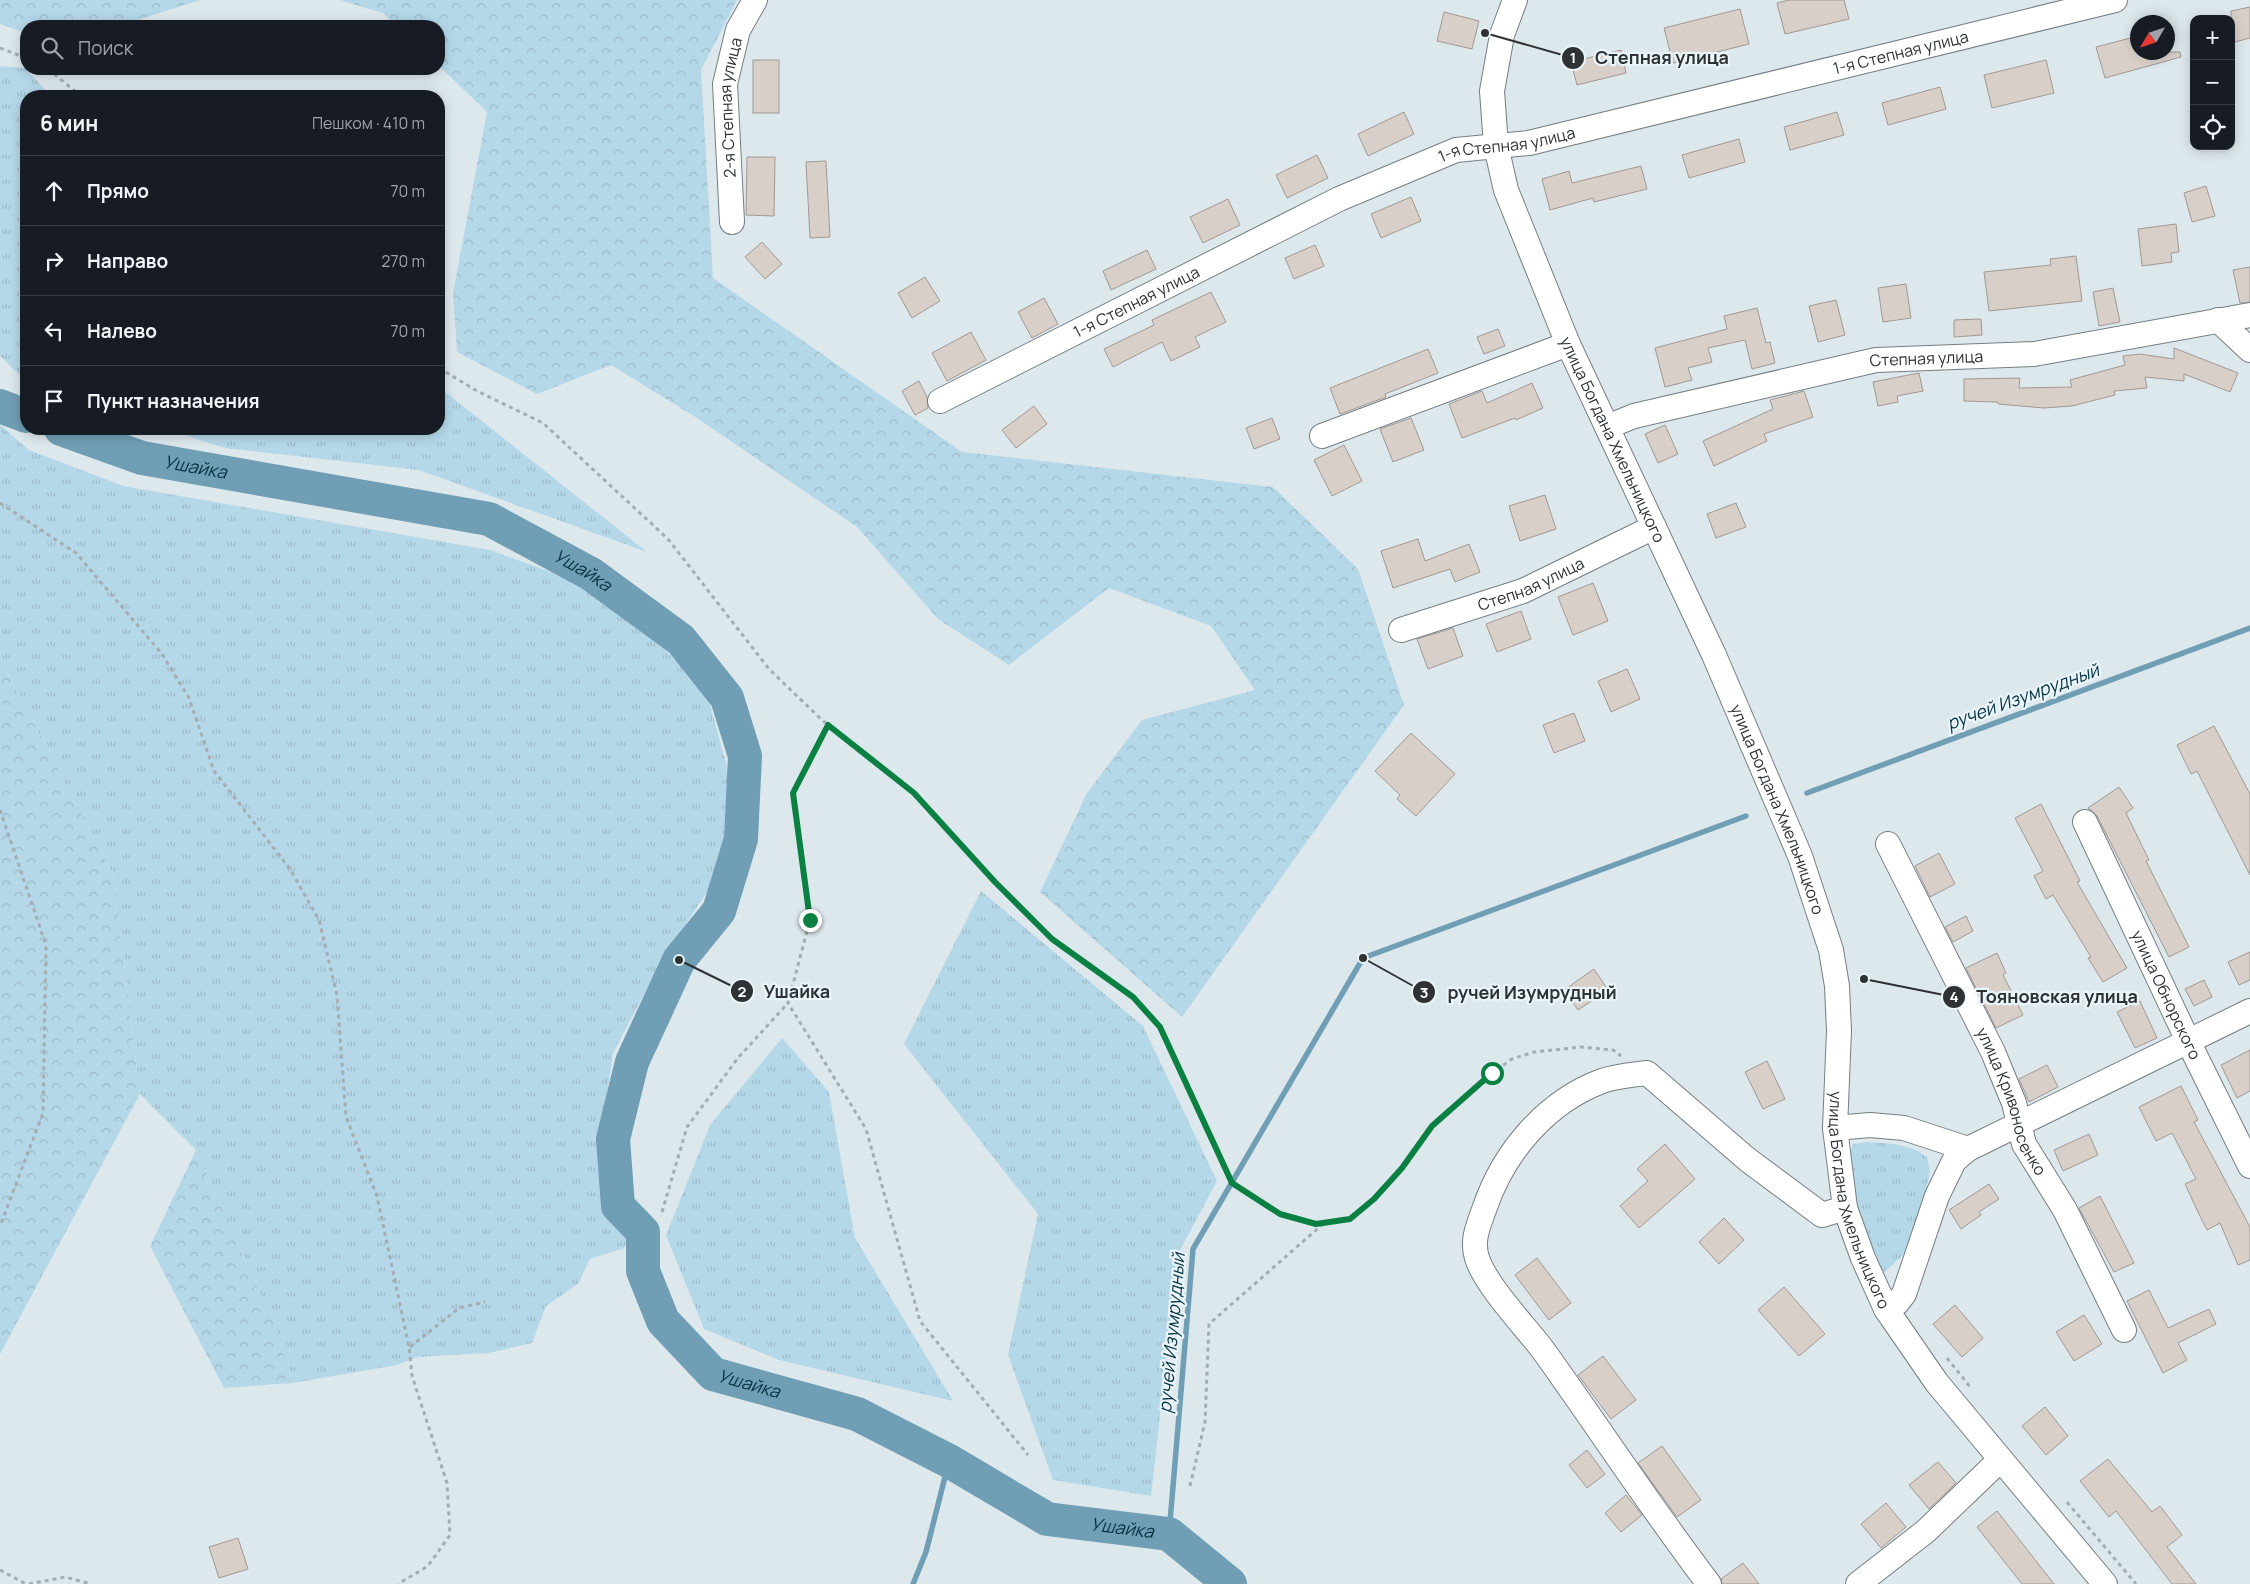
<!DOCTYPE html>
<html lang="ru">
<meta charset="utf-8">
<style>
body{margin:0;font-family:Manrope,sans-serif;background:#20242c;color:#f1f3f6}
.controls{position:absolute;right:15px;top:15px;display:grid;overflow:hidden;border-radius:10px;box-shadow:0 2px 12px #0003}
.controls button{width:45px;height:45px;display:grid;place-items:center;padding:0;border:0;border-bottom:1px solid #363941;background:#171b24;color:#f1f3f6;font:25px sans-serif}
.compass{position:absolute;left:2130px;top:15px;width:45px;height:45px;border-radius:50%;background:#171b24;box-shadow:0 2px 12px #0003;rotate:231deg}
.stop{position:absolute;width:15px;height:15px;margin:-11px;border:4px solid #0b8043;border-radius:50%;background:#fff}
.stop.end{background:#0b8043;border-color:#fff;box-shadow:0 1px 5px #0008}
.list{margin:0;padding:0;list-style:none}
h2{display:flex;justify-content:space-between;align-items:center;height:65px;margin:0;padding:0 20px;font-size:21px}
h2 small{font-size:16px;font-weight:400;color:#9ea1a6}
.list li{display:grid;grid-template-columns:32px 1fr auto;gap:15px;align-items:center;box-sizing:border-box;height:70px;padding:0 20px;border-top:1px solid #363941}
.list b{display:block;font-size:19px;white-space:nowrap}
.list em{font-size:16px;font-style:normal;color:#9ea1a6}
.icon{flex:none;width:28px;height:28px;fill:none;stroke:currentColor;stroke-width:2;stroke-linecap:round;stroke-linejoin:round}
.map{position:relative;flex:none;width:2250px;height:1584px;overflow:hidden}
.search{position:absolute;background:#171b24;box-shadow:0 2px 12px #0003;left:20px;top:20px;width:425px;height:55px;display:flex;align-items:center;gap:12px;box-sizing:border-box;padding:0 18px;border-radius:20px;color:#9ea1a6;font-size:19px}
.panel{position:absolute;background:#171b24;box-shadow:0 2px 12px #0003;left:20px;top:90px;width:425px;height:345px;border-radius:20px}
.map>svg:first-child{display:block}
</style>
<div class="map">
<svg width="2250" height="1584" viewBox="0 0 2250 1584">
<defs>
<pattern id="grass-tufts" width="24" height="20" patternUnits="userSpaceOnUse" patternTransform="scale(1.25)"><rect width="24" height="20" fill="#b5d8e9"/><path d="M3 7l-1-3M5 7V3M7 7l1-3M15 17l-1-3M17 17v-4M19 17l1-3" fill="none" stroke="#9cbac8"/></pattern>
<pattern id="forest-crowns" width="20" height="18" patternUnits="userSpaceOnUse" patternTransform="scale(1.25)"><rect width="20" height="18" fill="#b5d8e9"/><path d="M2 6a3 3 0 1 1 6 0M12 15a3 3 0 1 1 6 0" fill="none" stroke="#9cbac8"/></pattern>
</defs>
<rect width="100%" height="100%" fill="#dde8ed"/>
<g fill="url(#grass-tufts)">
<polygon points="0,66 25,68 51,96 26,96 26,381 0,356"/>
<polygon points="439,387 647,552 419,470 225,448 165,429 439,429"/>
<polygon points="0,425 29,450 123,486 490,550 584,584 649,633 707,693 729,775 732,819 720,872 661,962 613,1053 600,1140 601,1202 632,1232 624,1248 590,1259 578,1284 546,1306 532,1343 489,1353 418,1357 397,1365 293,1383 274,1324 196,1150 140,1094 113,874 9,676 0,666"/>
<polygon points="981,891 1143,1026 1217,1181 1178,1254 1151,1496 1053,1480 1008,1355 1038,1214 904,1044"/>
<polygon points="782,1038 829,1092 855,1238 953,1401 779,1360 704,1329 666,1235 710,1125"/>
<path d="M1867,1142c21,1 43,2 60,15l3,15 -5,24 -9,27 -13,32 -18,17 -6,-2 -25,-68 -6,-43 5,-15z"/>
</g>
<g fill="url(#forest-crowns)">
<polygon points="0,0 200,0 119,26 26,26 26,33 0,24"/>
<polygon points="339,0 737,0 701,70 713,278 962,452 1273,487 1358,569 1404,705 1182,1017 1040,892 1087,793 1142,720 1255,690 1211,626 1109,588 1009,665 938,619 857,527 697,418 611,365 537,394 457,352 453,293 487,112 439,66 439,26 397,26 383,13"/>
<polygon points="0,666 9,676 113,874 140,1094 0,1354"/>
<polygon points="196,1150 274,1324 293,1383 224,1388 150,1246"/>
</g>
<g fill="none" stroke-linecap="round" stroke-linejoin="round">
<g stroke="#709eb4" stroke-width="5.5">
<polyline points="1807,793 2250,628"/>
<polyline points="1169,1534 1193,1249 1363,958 1746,816"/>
<polyline points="913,1584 926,1552 949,1461"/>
</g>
<g stroke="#709eb4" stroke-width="34">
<polyline points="0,406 26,416"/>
<path id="s1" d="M61,429l81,29 347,61 102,55 90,66 46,58 18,58 -4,83 -22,72 -40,49 -47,102 -19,77 5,67 25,26v39l20,50 50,53 144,40 92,47 98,58 122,15 61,50"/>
</g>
</g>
<g fill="#d8cfc9" stroke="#a19893">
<polygon points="1789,0 1844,0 1849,19 1785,34 1777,3"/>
<polygon points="2250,7 2250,38 2231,43 2231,11"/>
<polygon points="1740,9 1749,44 1673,63 1664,28"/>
<polygon points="1444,12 1479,21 1472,49 1437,41"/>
<polygon points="2138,36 2138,52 2180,52 2181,57 2105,78 2096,47"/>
<polygon points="1621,50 1626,73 1577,85 1571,62"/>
<rect x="753" y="60" width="26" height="53"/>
<polygon points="2046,60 2054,93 1992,108 1984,75"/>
<polygon points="1940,87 1946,109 1888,125 1882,103"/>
<polygon points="1404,112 1414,134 1368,156 1358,134"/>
<polygon points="1837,112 1844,135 1790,150 1784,127"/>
<polygon points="1739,139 1745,162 1689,178 1682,155"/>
<polygon points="1317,155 1328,178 1287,198 1276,175"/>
<polygon points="747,157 775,157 774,216 746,215"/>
<polygon points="826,161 830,237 810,238 806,162"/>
<polygon points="1641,166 1647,189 1594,202 1593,198 1550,210 1542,179 1569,171 1572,183"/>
<polygon points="2206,186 2215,216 2192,222 2184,193"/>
<polygon points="1411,197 1421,221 1381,238 1371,214"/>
<polygon points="1228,199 1240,225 1203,243 1190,217"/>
<polygon points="2176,224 2179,252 2171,253 2172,262 2142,266 2138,229"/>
<polygon points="762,242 782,264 765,279 745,257"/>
<polygon points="1315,245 1324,266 1294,279 1285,258"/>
<polygon points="1147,250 1156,269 1111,290 1103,271"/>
<polygon points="2076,256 2082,301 1989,311 1984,272 2051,265 2050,259"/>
<polygon points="2250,267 2250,302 2240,303 2233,270"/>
<polygon points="925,277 940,301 912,318 898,293"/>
<polygon points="1906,284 1911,318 1883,322 1878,288"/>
<polygon points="2113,288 2120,322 2099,326 2093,292"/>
<polygon points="1211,292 1226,322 1195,337 1200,347 1171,361 1162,342 1113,367 1104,349 1154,325 1152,320"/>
<polygon points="1044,298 1058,324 1032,338 1018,312"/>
<polygon points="1836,300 1845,335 1818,342 1809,306"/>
<polygon points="1757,308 1766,343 1770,342 1775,363 1752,369 1745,340 1708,348 1712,362 1688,368 1692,380 1665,387 1655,348 1727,329 1724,316"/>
<polygon points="1981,319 1982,335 1954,337 1954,320"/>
<polygon points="1498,329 1505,346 1484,354 1477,337"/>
<polygon points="971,332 986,360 947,381 932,353"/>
<polygon points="2174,348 2238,373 2230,392 2184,374 2184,381 2145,377 2147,388 2114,391 2115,395 2072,406 2044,408 1998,404 1998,402 1964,401 1964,379 2020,378 2019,388 2072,387 2070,380 2125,365 2123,356 2140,354 2174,359"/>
<polygon points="1428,349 1438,373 1385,394 1386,397 1340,414 1330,388"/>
<polygon points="1919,373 1923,391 1897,396 1898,402 1878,406 1873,382"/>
<polygon points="919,381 927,397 928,408 915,415 902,391"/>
<polygon points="1532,383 1543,408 1516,420 1515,418 1462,438 1449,404 1482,391 1487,403"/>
<polygon points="1804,391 1813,417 1764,434 1767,441 1714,466 1703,441 1773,409 1770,400"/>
<polygon points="1034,406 1047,424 1016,448 1002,430"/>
<polygon points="1272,418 1280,439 1254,449 1246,428"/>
<polygon points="1411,418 1424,450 1393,462 1380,429"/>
<polygon points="1665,425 1678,454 1658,463 1645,434"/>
<polygon points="1344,445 1362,481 1332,496 1314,460"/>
<polygon points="1545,495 1556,529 1520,541 1509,506"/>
<polygon points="1736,503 1746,527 1716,538 1707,514"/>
<polygon points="1418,539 1425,561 1469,544 1480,572 1455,582 1450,569 1393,588 1381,551"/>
<polygon points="1593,583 1608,621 1573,635 1558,597"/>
<polygon points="1521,611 1531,639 1497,652 1486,624"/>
<polygon points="1453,628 1463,656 1428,669 1417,639"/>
<polygon points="1627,669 1640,699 1611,712 1598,681"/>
<polygon points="1574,713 1585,741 1554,753 1543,725"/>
<polygon points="2214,726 2250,794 2250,875 2197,771 2191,774 2177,745"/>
<polygon points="1411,733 1455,774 1416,816 1397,799 1400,795 1375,771"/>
<polygon points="2119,787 2133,808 2126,813 2149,860 2146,861 2189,947 2169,957 2097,816 2088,808"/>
<polygon points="2041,804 2080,881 2077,882 2127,968 2103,982 2088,958 2091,957 2053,895 2046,899 2034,876 2043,871 2015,818"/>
<polygon points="1939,853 1955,884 1930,897 1915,866"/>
<polygon points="1966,916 1973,931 1953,942 1945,927"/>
<polygon points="2250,952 2250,980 2239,985 2228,962"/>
<polygon points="1997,953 2006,973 2003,975 2023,1015 1996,1028 1966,968"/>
<polygon points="1594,969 1608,990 1578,1010 1564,990"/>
<polygon points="2204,980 2212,997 2194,1006 2185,989"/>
<polygon points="2140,1001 2157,1038 2135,1048 2117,1012"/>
<polygon points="2250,1050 2250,1091 2237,1098 2221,1065"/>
<polygon points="1767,1061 1785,1099 1763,1109 1745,1072"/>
<polygon points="2047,1065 2058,1087 2029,1102 2019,1079"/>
<polygon points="2181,1086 2198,1120 2194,1122 2250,1227 2250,1260 2238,1265 2220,1223 2207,1230 2198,1212 2185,1184 2196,1179 2172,1133 2156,1141 2139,1107"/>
<polygon points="2089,1134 2098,1155 2063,1171 2054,1150"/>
<polygon points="1665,1144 1695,1179 1639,1228 1620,1206 1648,1181 1637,1169"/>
<polygon points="1989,1184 1999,1199 1979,1212 1981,1215 1961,1229 1949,1210"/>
<polygon points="2100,1196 2134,1263 2114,1272 2079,1208"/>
<polygon points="1724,1218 1744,1240 1719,1264 1699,1242"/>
<polygon points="1537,1258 1571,1303 1549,1320 1515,1275"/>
<polygon points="1784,1287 1825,1334 1799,1356 1758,1310"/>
<polygon points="2149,1290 2168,1328 2209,1309 2216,1324 2178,1343 2187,1360 2163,1373 2127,1301"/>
<polygon points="1955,1305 1983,1338 1962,1357 1933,1324"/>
<polygon points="2084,1315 2102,1344 2074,1361 2056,1332"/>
<polygon points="1603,1356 1636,1400 1611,1419 1578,1375"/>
<polygon points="2045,1407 2068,1436 2046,1455 2022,1426"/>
<polygon points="1662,1446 1701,1500 1677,1517 1638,1463"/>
<polygon points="1587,1450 1605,1474 1587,1488 1569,1465"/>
<polygon points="2108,1459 2152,1512 2160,1506 2182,1535 2167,1547 2196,1584 2172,1584 2116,1511 2109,1517 2080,1481"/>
<polygon points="1938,1462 1956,1483 1929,1509 1909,1485"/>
<polygon points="1626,1495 1642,1515 1621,1532 1605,1513"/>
<polygon points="1886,1503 1906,1527 1881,1548 1861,1524"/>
<polygon points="1997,1511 2054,1584 2022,1584 1977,1527"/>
<polygon points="238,1538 248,1569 219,1578 209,1547"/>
<polygon points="1743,1563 1759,1584 1722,1584 1721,1579"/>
</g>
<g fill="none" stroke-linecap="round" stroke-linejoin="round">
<defs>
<g id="minor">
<path id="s2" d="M1515,0l-13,35 -10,56 4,55 10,44 62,154 146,311 86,201 31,94 6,36 2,45 -4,97 10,80 18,50 23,51 51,74 168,201"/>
<path id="s3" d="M732,222l-7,-138 13,-54 17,-30"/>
<polyline points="2218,320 2250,350"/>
<path id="s4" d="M940,401l399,-202 117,-49 73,-7 586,-143"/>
<path id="s5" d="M1607,427l27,-11 242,-56 158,-6 216,-39"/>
<polyline points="1322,436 1568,344"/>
<path id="s6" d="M1401,630l122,-39 131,-64"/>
<path id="s7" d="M2085,822l103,219 62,125"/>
<path id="s8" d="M1888,844l105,208 21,51 10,41 41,66 59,120"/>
<polyline points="1835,1128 1870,1125 1904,1128 1968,1149"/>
<polyline points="1886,1309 1897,1303 1904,1294 1937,1196 1954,1161 1968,1149 2250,1011"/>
<path d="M1709,1584c-58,-76 -110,-156 -166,-234 -19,-25 -57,-64 -66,-92 -6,-18 2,-34 8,-51 19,-55 61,-105 117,-126 14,-5 30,-6 45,-8l101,87 74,55 23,-7"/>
<polyline points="1858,1584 1926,1531 2000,1460"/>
</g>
</defs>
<use href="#minor" stroke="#757e83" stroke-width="26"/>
<g stroke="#a4adb1" stroke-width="3" stroke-dasharray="4 4" stroke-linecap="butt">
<polyline points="0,48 26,58"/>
<polyline points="48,69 81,96"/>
<polyline points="439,368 477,391 543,423 668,539 769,669 822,720 914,793 995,882 1051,939 1133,997 1160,1027 1232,1183 1280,1214 1316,1224 1350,1219 1374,1199 1402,1168 1432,1126 1492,1073 1512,1059 1534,1052 1581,1047 1613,1050 1621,1056"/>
<polyline points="0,503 76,553 162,654 189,698 214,771 290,869 319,920 337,995 346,1117 377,1196 409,1347 412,1376 447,1483 450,1535 428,1566 398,1584"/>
<polyline points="828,725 793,793 810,920 788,1003 866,1129 920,1321 1028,1455"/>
<polyline points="0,810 46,945 43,1113 0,1226"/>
<polyline points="662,1212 687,1127 738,1058 788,1003"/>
<polyline points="410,1347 459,1308 485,1302"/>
<polyline points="1947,1358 1971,1388"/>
<polyline points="1190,1486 1205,1422 1209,1324 1323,1224"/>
<polyline points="2067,1502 2136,1584"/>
<polyline points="0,1570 26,1584"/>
<polyline points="29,1584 65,1577 91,1584"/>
</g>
<use href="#minor" stroke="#fff" stroke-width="24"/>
</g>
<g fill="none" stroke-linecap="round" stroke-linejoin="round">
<polyline stroke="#0b8043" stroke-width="6" points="810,920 793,793 828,725 914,793 995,882 1052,939 1133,997 1160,1027 1232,1183 1280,1214 1316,1224 1350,1219 1374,1199 1402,1168 1432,1126 1492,1073"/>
</g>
<g text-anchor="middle" stroke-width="4.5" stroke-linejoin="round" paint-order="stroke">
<g font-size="16" fill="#2e3234" stroke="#eaf5fa">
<text dy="6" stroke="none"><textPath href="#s4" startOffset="1030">1-я Степная улица</textPath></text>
<text dy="6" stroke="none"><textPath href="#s3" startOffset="115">2-я Степная улица</textPath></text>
<text dy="6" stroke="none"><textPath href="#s4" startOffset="625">1-я Степная улица</textPath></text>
<text dy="6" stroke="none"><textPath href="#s4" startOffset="220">1-я Степная улица</textPath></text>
<text dy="6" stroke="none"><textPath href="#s5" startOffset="328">Степная улица</textPath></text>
<text dy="6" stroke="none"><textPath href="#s2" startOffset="466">улица Богдана Хмельницкого</textPath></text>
<text dy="6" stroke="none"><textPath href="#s6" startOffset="138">Степная улица</textPath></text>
<text dy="6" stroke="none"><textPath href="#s2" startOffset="871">улица Богдана Хмельницкого</textPath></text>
<text dy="6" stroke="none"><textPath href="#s7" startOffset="191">улица Обнорского</textPath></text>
<text dy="6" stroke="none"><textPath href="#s8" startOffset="286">улица Кривоносенко</textPath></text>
<text dy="6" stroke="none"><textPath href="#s2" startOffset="1276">улица Богдана Хмельницкого</textPath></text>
</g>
<g font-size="18" font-style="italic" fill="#073343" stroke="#eaf5fa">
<text dy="6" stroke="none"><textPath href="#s1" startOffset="140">Ушайка</textPath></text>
<text dy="6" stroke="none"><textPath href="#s1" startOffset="545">Ушайка</textPath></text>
<text transform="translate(2023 697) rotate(-20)" y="6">ручей Изумрудный</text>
<text transform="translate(1172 1333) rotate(-85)" y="6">ручей Изумрудный</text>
<text dy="6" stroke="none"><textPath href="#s1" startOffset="1520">Ушайка</textPath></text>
<text dy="6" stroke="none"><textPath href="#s1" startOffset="1925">Ушайка</textPath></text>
</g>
</g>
<path fill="none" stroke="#2e3234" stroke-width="2" d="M1485 33L1573 58M679 960L742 991M1363 958L1424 992M1864 979L1954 997"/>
<g fill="#2e3234" stroke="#eaf5fa" stroke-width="2">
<circle cx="1485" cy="33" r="5"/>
<circle cx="679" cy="960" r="5"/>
<circle cx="1363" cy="958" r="5"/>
<circle cx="1864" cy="979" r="5"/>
<circle cx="1573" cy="58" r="12"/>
<circle cx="742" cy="991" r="12"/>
<circle cx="1424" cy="992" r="12"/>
<circle cx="1954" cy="997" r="12"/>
</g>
<g font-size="15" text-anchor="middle" font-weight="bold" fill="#fff">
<text x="1573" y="63">1</text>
<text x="742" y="997">2</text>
<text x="1424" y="998">3</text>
<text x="1954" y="1002">4</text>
</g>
<g font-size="18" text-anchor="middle" font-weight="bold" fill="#2e3234" stroke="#eaf5fa" stroke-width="4.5" stroke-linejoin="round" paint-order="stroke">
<text x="1662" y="64">Степная улица</text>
<text x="797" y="998">Ушайка</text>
<text x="1532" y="999">ручей Изумрудный</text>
<text x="2057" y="1003">Тояновская улица</text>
</g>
</svg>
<div class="controls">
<button>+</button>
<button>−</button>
<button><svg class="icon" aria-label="locate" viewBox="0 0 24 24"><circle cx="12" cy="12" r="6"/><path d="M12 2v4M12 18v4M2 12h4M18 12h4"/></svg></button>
</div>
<svg class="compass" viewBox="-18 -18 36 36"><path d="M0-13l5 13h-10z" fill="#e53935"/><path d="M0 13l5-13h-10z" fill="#9ea1a6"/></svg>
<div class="stop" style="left:1492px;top:1073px"></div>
<div class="stop end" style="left:810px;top:920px"></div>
<div class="search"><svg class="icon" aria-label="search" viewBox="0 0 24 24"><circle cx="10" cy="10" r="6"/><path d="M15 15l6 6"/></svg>Поиск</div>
<section class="panel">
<h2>6 мин<small>Пешком · 410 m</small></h2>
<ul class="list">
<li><svg class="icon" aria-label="ahead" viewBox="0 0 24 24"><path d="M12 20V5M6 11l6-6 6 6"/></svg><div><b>Прямо</b></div><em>70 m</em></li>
<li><svg class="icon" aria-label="right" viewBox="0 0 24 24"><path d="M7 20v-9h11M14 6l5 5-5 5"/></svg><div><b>Направо</b></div><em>270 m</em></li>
<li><svg class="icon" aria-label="left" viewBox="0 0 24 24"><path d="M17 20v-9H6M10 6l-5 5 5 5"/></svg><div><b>Налево</b></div><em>70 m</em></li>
<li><svg class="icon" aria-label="arrive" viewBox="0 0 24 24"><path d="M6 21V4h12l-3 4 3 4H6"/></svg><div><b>Пункт назначения</b></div></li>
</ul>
</section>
</div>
